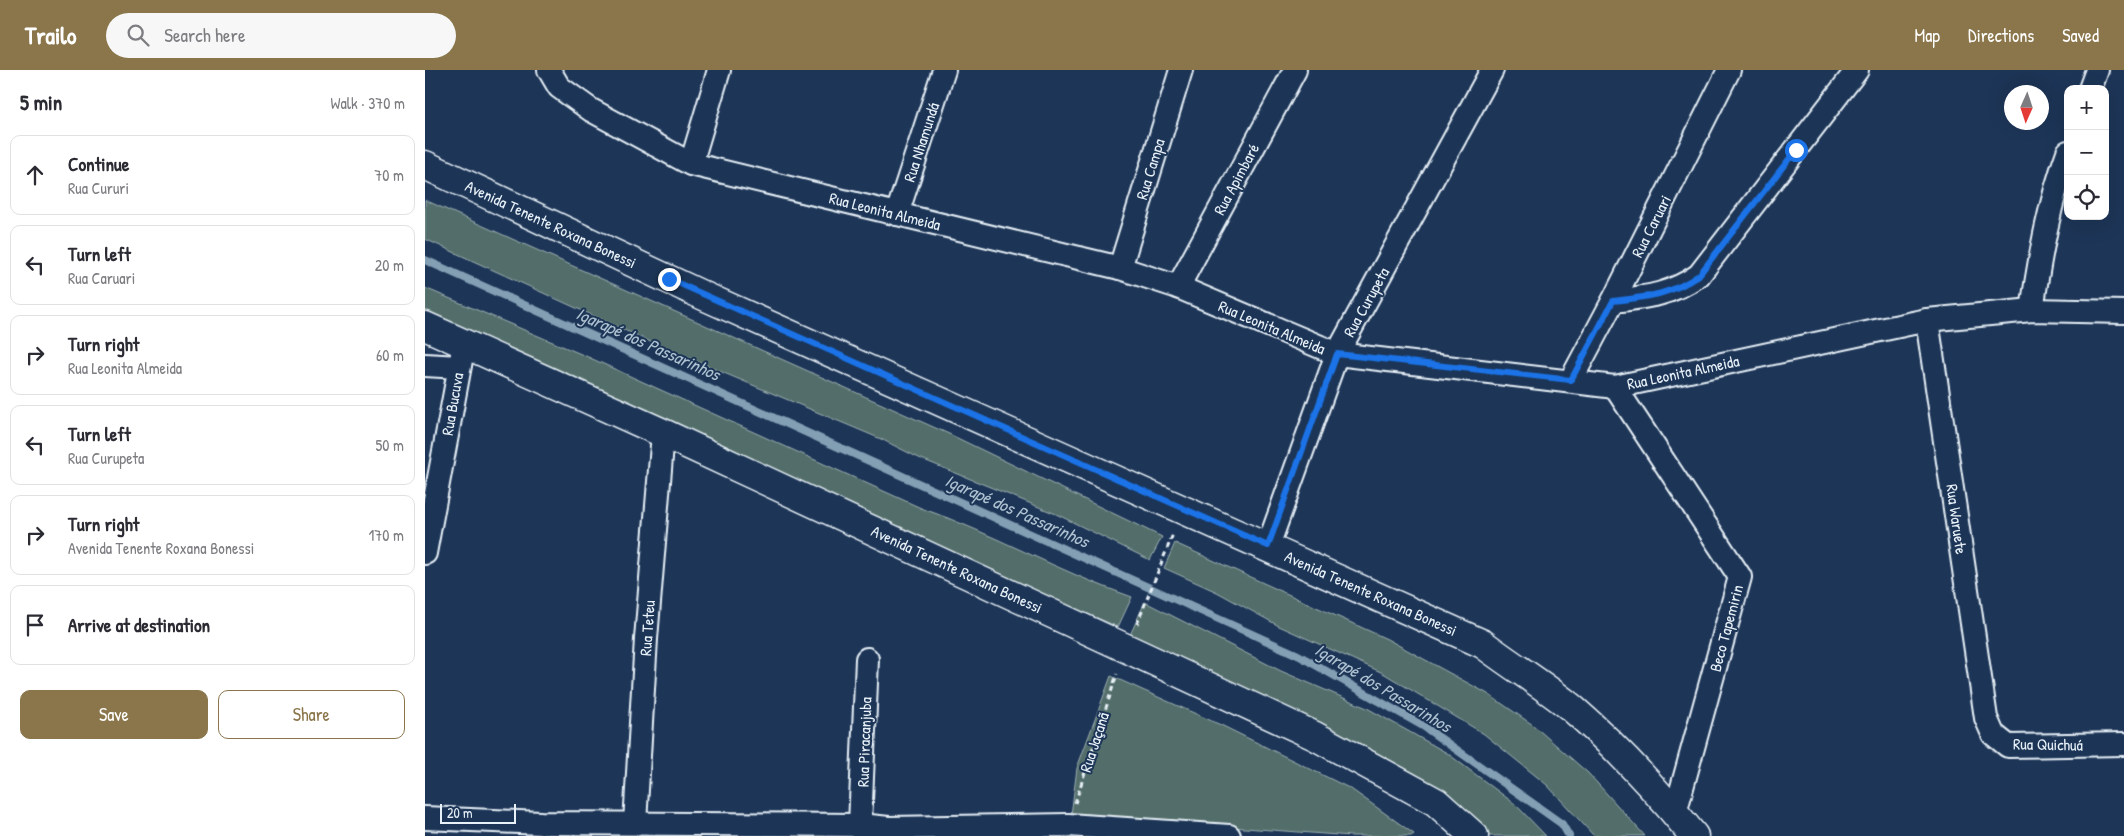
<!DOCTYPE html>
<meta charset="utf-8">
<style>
body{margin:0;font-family:"Patrick Hand",sans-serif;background:#f7f7f7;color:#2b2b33}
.controls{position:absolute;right:15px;top:15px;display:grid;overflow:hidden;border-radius:10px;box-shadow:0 5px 20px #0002}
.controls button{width:45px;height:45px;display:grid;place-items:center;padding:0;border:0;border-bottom:1px solid #e1e1e2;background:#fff;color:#2b2b33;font:25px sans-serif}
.compass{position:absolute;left:1579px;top:15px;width:45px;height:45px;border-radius:50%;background:#fff;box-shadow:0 5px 20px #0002;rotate:183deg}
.scale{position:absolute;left:15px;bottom:12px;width:76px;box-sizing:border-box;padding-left:5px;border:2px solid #e8f1f8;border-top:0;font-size:14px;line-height:18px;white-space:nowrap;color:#e8f1f8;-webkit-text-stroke:4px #1d3557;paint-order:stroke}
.stop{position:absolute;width:15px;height:15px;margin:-11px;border:4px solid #1a73e8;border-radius:50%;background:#fff}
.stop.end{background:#1a73e8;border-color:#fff;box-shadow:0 1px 5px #0008}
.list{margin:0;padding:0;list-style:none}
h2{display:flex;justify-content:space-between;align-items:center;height:65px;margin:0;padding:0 20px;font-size:21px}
h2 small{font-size:16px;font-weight:400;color:#7c7c81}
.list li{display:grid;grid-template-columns:32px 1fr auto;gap:15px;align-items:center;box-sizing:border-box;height:80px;margin:0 10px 10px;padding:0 10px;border:1px solid #e1e1e2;border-radius:10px}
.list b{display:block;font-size:19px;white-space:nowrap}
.list p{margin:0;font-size:16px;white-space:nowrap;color:#7c7c81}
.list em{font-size:16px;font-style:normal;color:#7c7c81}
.actions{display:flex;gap:10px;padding:15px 20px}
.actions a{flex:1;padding:11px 0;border:1px solid #8a764a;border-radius:10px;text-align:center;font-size:18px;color:#8a764a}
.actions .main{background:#8a764a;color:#fff}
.icon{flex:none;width:28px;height:28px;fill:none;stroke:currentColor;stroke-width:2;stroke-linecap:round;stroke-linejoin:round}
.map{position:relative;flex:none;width:1699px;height:766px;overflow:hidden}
header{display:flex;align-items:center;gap:30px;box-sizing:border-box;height:70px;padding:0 25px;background:#8a764a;color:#fff}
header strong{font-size:24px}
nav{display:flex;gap:28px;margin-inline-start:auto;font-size:18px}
.search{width:350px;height:45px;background:#f7f7f7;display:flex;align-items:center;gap:12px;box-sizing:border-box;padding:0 18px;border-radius:28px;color:#7c7c81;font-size:19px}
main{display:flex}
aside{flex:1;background:#fff}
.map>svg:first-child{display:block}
</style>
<header>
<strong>Trailo</strong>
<div class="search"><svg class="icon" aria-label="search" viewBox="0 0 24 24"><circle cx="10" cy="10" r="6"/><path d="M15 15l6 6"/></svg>Search here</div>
<nav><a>Map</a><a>Directions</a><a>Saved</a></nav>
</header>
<main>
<aside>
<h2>5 min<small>Walk · 370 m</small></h2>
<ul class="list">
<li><svg class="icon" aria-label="ahead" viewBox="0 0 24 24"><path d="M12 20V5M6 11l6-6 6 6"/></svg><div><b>Continue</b><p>Rua Cururi</p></div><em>70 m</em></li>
<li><svg class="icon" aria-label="left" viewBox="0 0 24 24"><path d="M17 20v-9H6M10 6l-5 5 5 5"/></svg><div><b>Turn left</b><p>Rua Caruari</p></div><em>20 m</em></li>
<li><svg class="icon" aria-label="right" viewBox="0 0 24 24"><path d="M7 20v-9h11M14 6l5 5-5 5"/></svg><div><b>Turn right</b><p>Rua Leonita Almeida</p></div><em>60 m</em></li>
<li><svg class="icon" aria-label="left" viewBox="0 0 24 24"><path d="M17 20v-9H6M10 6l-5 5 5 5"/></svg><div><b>Turn left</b><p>Rua Curupeta</p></div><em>50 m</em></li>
<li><svg class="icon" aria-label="right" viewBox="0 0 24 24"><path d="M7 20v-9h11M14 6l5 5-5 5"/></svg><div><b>Turn right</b><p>Avenida Tenente Roxana Bonessi</p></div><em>170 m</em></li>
<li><svg class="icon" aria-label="arrive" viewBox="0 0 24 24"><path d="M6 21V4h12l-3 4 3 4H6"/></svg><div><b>Arrive at destination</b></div></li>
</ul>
<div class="actions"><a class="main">Save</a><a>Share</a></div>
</aside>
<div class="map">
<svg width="1699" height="766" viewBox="0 0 1699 766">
<rect width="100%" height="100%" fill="#1d3557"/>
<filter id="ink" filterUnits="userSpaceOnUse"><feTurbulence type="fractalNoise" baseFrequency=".02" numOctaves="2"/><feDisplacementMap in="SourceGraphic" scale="10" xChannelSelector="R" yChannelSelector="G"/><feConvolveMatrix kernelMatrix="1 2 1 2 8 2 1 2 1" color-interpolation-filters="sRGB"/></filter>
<g filter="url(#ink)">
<g fill="#536e6b" stroke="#9eb0b2">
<polygon points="0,130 524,364 737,467 725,490 631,444 494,388 456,369 230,274 0,169"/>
<path d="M0,218l163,69 333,151c72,25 138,64 211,89l-14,30 -209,-91 -484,-221z"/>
<polygon points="750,473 962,569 1063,624 1108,655 1163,703 1220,766 1169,766 1122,715 1059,664 958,603 854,556 792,522 739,498"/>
<polygon points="720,532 856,601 942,638 1022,683 1090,734 1121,766 1062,766 705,565"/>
<polygon points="686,606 798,656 926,719 989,764 986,766 926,766 646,745 652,698"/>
</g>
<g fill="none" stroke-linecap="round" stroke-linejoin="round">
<polyline stroke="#839fb4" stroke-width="8" points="0,190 873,585 998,656 1137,754 1144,766"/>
<defs>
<g id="street">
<polyline points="124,0 134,17 166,40 266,94 695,198 753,217 912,284 1190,317 1502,250 1607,240 1699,242"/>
<polyline points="1665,19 1672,0"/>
<polyline points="266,94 294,0"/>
<polyline points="472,144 519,0"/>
<polyline points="695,198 756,0"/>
<polyline points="753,217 870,0"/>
<path d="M1188,231c35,-4 57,-6 86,-26l158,-205"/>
<path d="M1607,240c8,-54 17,-107 36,-158"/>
<polyline points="1502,250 1561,648 1568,664 1583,676 1699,674"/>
<polyline points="0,295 34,297"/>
<polyline points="1146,310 1188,231 1304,0"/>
<polyline points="1190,317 1315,507 1250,743"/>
<polyline points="843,476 912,284 1067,0"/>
<polyline points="0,483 39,274"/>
<polyline points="0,748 116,753 435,755 464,758 643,755 804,766"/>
<polyline points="210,753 221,569 238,363"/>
<polyline points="435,755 442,589"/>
</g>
<g id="secondary">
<path d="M0,95l279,131 779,348c29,22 62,42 90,65 43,37 85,83 121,127"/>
<polyline points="0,256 238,363 890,666 1011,732 1049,766"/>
</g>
</defs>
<use href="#street" stroke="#e8f1f8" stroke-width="26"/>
<use href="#secondary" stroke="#e8f1f8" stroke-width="31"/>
<g stroke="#e8f1f8" stroke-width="3" stroke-dasharray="5 4" stroke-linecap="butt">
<polyline points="712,554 748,464"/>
<polyline points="650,733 692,604"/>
</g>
<use href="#street" stroke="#1d3557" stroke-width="22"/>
<use href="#secondary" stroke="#1d3557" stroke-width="28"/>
</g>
</g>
<g fill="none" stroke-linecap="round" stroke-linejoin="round" filter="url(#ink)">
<path stroke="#1a73e8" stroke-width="6" d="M244,209l599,267 69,-192 234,26 42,-79c34,-4 58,-6 86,-26l97,-125"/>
</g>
<g text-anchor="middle" stroke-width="4" stroke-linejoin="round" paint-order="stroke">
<g font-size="16" fill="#e8f1f8" stroke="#1d3557">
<text transform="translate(496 72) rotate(-72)" y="6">Rua Nhamundá</text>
<text transform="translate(725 99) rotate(-73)" y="6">Rua Campa</text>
<text transform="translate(811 109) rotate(-62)" y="6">Rua Apimbaré</text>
<text transform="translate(460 141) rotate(14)" y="6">Rua Leonita Almeida</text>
<text transform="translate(126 154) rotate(25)" y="6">Avenida Tenente Roxana Bonessi</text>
<text transform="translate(1226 156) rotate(-63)" y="6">Rua Caruari</text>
<text transform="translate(941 232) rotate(-61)" y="6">Rua Curupeta</text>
<text transform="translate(847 257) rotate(23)" y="6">Rua Leonita Almeida</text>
<text transform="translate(1258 302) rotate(-12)" y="6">Rua Leonita Almeida</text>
<text transform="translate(27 334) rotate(-80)" y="6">Rua Bucuva</text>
<text transform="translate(1532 449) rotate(82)" y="6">Rua Waruete</text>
<text transform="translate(532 499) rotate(25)" y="6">Avenida Tenente Roxana Bonessi</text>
<text transform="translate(946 523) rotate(24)" y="6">Avenida Tenente Roxana Bonessi</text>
<text transform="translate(222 558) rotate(-86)" y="6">Rua Teteu</text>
<text transform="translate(1301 558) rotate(-75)" y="6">Beco Tapemirin</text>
<text transform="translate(439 672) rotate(-88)" y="6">Rua Piracanjuba</text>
<text transform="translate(669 672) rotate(-72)" y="6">Rua Jaçanã</text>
<text transform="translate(1623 674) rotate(1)" y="6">Rua Quichuá</text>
</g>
<g font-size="18" font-style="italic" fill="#adc1d0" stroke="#1d3557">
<text transform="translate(223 274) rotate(24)" y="6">Igarapé dos Passarinhos</text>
<text transform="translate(592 441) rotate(24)" y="6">Igarapé dos Passarinhos</text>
<text transform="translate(958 618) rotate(31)" y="6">Igarapé dos Passarinhos</text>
</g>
</g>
</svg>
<div class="controls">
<button>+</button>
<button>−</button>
<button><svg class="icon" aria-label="locate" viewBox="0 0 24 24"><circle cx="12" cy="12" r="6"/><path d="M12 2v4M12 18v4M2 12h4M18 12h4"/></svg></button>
</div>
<svg class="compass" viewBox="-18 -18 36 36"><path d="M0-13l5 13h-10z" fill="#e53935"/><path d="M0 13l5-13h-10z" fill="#7c7c81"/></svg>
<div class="scale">20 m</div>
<div class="stop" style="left:1371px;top:80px"></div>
<div class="stop end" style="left:244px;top:209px"></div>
</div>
</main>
